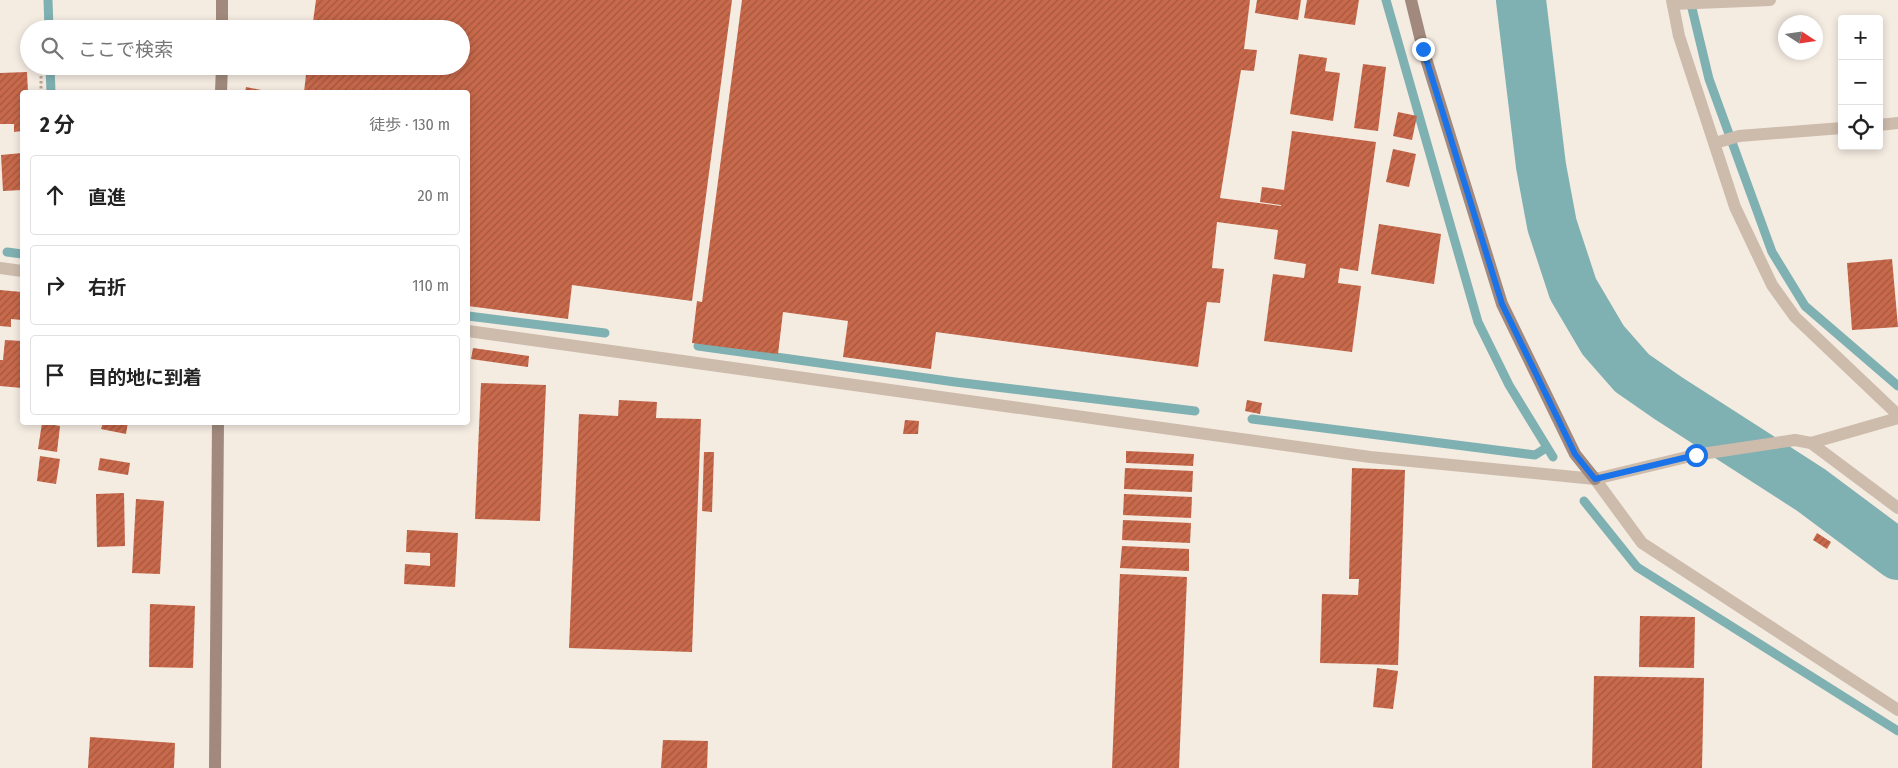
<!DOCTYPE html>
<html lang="ja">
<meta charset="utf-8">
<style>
body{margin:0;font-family:"Fira Sans Condensed","Noto Sans JP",sans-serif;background:#f2f2f2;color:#222}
.controls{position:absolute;right:15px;top:15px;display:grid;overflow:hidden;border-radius:5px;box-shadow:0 2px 8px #0003}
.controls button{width:45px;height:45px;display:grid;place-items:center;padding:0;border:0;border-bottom:1px solid #e0e0e0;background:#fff;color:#222;font:25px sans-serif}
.compass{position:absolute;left:1778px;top:15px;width:45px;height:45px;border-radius:50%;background:#fff;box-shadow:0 2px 8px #0003;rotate:102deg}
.stop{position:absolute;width:15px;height:15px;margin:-11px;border:4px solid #1a73e8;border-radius:50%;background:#fff}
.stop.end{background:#1a73e8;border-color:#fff;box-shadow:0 1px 5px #0008}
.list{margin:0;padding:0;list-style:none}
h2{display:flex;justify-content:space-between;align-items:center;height:65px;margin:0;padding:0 20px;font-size:21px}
h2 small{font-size:16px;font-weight:400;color:#767676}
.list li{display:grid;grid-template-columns:32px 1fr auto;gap:15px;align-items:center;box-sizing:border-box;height:80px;margin:0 10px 10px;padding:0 10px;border:1px solid #e0e0e0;border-radius:5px}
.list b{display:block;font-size:19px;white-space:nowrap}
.list em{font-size:16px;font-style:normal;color:#767676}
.icon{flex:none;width:28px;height:28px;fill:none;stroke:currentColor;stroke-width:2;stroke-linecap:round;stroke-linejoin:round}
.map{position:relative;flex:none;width:1898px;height:768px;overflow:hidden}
.search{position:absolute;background:#fff;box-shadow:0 2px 8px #0003;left:20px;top:20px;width:450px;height:55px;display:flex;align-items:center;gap:12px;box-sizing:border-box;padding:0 18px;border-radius:28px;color:#767676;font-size:19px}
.panel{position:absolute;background:#fff;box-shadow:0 2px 8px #0003;left:20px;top:90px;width:450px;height:335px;border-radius:5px}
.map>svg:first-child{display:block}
</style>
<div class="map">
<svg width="1898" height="768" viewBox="0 0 1898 768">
<defs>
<pattern id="building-hatch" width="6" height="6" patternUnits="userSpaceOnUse" patternTransform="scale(1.25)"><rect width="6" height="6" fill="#c8694b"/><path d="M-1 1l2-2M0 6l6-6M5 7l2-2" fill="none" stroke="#a4573f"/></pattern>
</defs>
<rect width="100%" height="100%" fill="#f4ebe1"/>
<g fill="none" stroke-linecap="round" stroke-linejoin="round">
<g stroke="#7fb0b2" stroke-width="9">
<polyline points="48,0 49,29"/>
<polyline points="1386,0 1478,322 1509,385 1553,457"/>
<polyline points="1690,0 1709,79 1772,252 1805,306 1898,386"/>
<polyline points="50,66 51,92"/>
<polyline points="7,252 22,254"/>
<polyline points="468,316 605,333"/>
<polyline points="698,346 955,382 1195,411"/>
<polyline points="1252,419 1535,455 1546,448"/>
<polyline points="1584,501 1637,567 1898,731"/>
</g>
<polyline stroke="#7fb0b2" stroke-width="50" points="1521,0 1541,166 1552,225 1573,289 1603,340 1632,373 1668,398 1811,490 1898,555"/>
</g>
<g fill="url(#building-hatch)">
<polygon points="316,0 732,0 692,301 572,285 568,319 468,306 468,92 304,92 307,66 461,66 461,29 312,29"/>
<polygon points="742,0 1250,0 1244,49 1257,50 1254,71 1241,70 1220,198 1281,206 1281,205 1260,202 1262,187 1284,190 1292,131 1376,142 1358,271 1340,268 1338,283 1361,286 1352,352 1264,341 1273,274 1304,278 1306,264 1274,259 1278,230 1217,222 1212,268 1224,269 1220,303 1207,302 1198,367 936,332 931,369 843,357 848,321 783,312 778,354 692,343 697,301 702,302"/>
<polygon points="1257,0 1301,0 1298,20 1255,13"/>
<polygon points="1307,0 1359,0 1355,25 1304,18"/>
<polygon points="1299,54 1327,58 1325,71 1340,73 1333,121 1290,114"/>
<polygon points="1363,64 1386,67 1378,131 1354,128"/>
<polygon points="245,66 265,66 265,71 245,68"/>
<polygon points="27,72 28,92 22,92 22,131 14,132 14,124 0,124 0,73"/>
<polygon points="246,87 271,92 245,92"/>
<polygon points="1398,112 1417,116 1412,140 1393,136"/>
<polygon points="1393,149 1416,154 1409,187 1386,182"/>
<polygon points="22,153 22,190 3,191 1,155"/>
<polygon points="1379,224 1441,234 1434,284 1371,274"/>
<polygon points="1892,259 1898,327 1852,330 1847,263"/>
<polygon points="0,290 22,292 22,320 11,319 11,327 0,326"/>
<polygon points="5,340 22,341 22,388 0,386 0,360 3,360"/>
<polygon points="473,348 529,356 528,367 471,359"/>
<polygon points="481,383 546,385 540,521 475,519"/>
<polygon points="619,400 657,402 656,418 701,419 692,652 569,648 579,414 618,416"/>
<polygon points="1247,400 1262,403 1260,414 1245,411"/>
<polygon points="905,420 919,421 918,434 903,434"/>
<polygon points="103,422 128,422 126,434 101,429"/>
<polygon points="42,423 60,426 57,452 38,449"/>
<polygon points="1126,451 1194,454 1193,466 1126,463"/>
<polygon points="704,452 714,452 712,512 702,511"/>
<polygon points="40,456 60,459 56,484 37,481"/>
<polygon points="100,458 130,463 128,475 98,470"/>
<polygon points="1125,468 1193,471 1192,492 1124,489"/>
<polygon points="1352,468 1405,470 1398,665 1320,663 1322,594 1358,595 1359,579 1349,579"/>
<polygon points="124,493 125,546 97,547 96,494"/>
<polygon points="1124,494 1192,497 1191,518 1123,515"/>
<polygon points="136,499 164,501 160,574 132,573"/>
<polygon points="1123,520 1191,523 1190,543 1122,540"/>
<polygon points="407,530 458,533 455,587 404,584 405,564 430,566 430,553 406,552"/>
<polygon points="1817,533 1831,542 1827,549 1813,540"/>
<polygon points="1122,546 1189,549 1189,571 1120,568"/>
<polygon points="1120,574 1187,577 1179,768 1112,768"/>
<polygon points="150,604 195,606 193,668 149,667"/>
<polygon points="1640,616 1695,617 1694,668 1639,667"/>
<polygon points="1377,668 1398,671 1393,709 1373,707"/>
<polygon points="1594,676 1704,678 1702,768 1592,768"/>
<polygon points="90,737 175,743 174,768 88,768"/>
<polygon points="663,740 708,741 707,768 661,768"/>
</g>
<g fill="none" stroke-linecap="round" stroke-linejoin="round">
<g stroke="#b9a596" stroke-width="3" stroke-dasharray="2.5 2.5" stroke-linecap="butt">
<polyline points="40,26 40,29"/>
<polyline points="41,66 41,92"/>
</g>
<g stroke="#cdbbac" stroke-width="12">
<polyline points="1672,0 1679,36 1735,207 1772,285 1795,317 1898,415"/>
<polyline points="1673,4 1770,0"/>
<polyline points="1879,125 1898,123"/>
<polyline points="1715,143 1739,136 1842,128"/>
<polyline points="0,268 22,271"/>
<polyline points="468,331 1370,457 1595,479 1695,455 1795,440 1811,443 1898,418"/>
<polyline points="1811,443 1898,508"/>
<polyline points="1595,479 1642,543 1898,710"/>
</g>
<g stroke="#a18a7d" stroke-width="12">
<polyline points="1411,0 1423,49 1502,304 1575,454 1595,479"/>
<polyline points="222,29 222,0"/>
<polyline points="221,92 222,66"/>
<polyline points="215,768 218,422"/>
</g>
</g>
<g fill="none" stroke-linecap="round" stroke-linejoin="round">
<polyline stroke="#1a73e8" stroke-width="6" points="1423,49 1502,304 1575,454 1595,479 1696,455"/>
</g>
</svg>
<div class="controls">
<button>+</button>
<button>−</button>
<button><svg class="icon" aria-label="locate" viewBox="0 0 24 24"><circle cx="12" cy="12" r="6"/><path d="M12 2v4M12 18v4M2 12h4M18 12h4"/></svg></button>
</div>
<svg class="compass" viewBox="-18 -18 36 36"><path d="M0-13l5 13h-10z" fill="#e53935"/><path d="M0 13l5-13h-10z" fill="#767676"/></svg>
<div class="stop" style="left:1696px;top:455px"></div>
<div class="stop end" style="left:1423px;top:49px"></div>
<div class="search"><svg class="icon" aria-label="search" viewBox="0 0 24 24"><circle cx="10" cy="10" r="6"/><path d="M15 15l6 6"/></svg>ここで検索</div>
<section class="panel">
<h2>2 分<small>徒歩 · 130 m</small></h2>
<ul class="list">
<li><svg class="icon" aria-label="ahead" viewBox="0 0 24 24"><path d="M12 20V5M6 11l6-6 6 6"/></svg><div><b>直進</b></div><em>20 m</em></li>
<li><svg class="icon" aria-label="right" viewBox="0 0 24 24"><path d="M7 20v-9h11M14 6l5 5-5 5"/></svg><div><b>右折</b></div><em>110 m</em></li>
<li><svg class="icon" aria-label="arrive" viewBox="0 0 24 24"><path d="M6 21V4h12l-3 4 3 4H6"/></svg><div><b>目的地に到着</b></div></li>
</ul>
</section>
</div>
